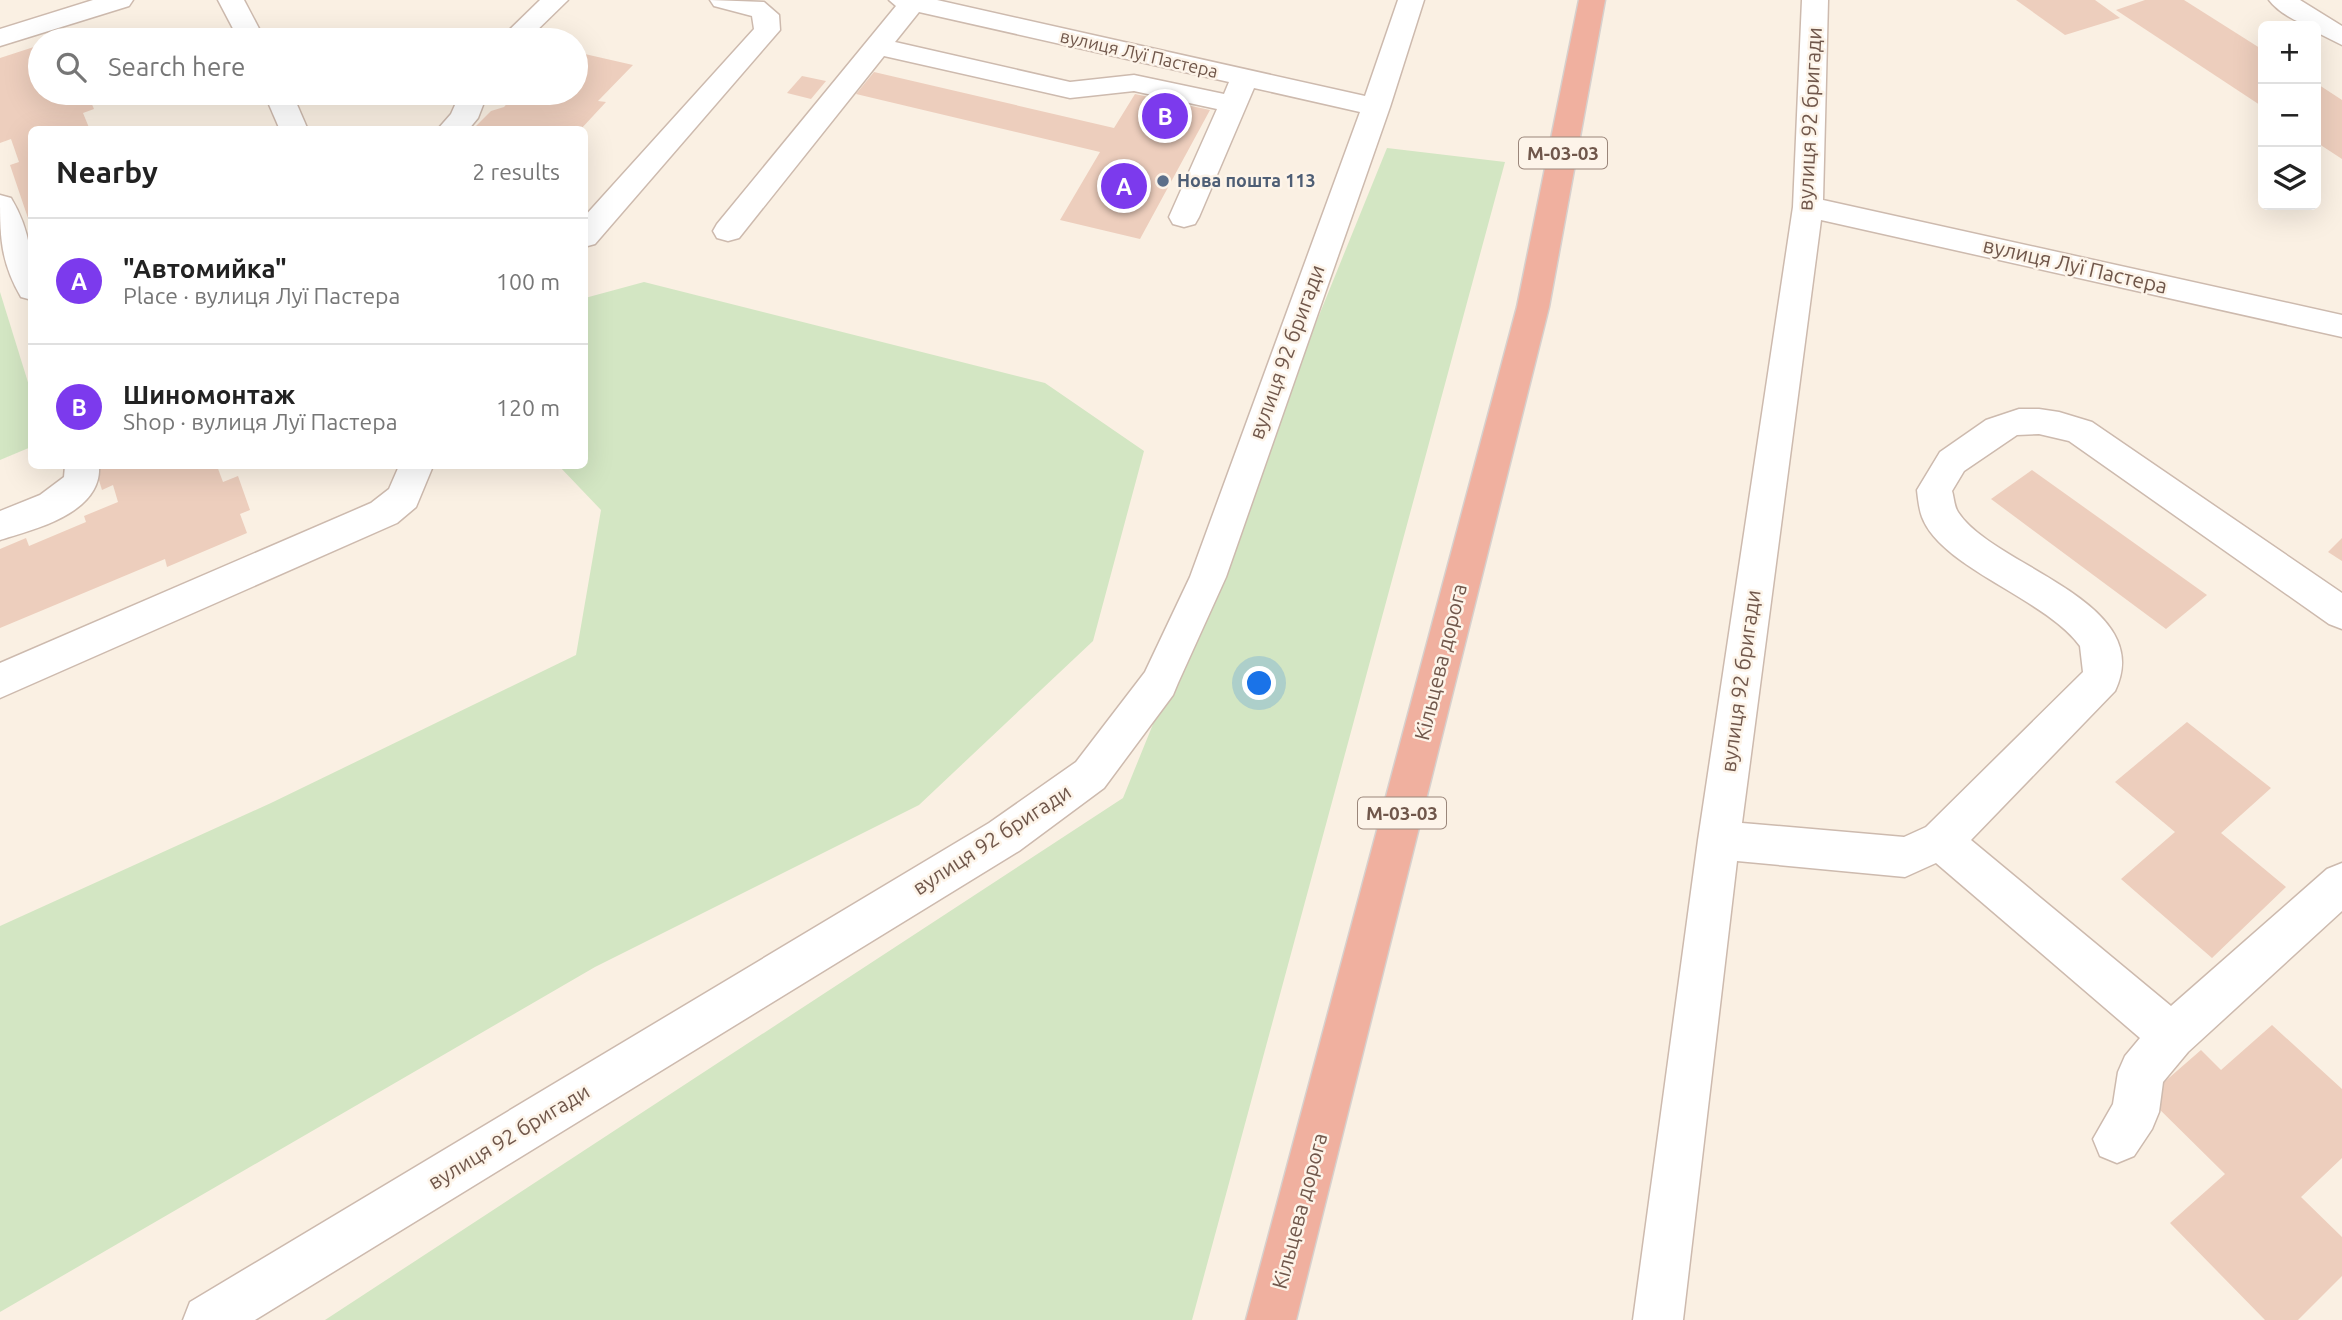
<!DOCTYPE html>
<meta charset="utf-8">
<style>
body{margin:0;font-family:Ubuntu,sans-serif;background:#f2f2f2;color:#222}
.controls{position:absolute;right:21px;top:21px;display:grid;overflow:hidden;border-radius:10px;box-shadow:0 7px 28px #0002}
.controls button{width:63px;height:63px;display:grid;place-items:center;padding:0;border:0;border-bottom:2px solid #e0e0e0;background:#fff;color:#222;font:35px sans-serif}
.you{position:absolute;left:1260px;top:684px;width:24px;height:24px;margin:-18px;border:5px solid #fff;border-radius:50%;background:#1a73e8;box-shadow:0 0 0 10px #1a73e833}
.badge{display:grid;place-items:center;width:46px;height:46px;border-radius:50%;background:#7c3aed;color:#fff;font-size:23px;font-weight:700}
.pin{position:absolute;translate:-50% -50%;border:4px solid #fff;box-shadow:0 2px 7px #0006}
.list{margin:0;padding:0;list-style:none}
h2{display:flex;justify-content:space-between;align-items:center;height:91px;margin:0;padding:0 28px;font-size:30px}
h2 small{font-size:23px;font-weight:400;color:#767676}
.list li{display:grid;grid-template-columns:46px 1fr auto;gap:21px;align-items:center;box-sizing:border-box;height:126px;padding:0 28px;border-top:2px solid #e0e0e0}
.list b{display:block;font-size:26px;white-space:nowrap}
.list p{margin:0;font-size:23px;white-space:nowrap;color:#767676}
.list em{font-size:23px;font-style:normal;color:#767676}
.icon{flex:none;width:38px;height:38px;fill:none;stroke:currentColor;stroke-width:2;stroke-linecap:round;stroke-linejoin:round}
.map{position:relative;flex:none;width:2342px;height:1320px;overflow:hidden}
.search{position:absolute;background:#fff;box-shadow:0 7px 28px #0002;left:28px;top:28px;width:560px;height:77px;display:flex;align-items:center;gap:18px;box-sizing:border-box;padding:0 24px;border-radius:38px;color:#767676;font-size:26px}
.panel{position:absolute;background:#fff;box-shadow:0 7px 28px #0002;left:28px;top:126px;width:560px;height:343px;border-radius:10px}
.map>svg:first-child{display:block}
</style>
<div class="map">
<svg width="2342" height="1320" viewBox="0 0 2342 1320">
<rect width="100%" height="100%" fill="#faf0e3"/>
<g fill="#d3e6c3">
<polygon points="1387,148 1505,162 1192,1320 325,1320 1123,798"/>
<polygon points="644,282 1045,383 1144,451 1093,641 919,805 595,967 0,1312 0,926 271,803 576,655 601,510 559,466 584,466 585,298"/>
<polygon points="0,292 31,392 31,447 0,460"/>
</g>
<g fill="#edcebd">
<polygon points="2016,0 2095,0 2120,18 2065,35"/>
<polygon points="2145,0 2184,0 2263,50 2263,107 2116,10"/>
<polygon points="40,45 40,93 87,93 94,109 83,113 90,130 32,130 31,227 10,165 19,162 11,139 0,143 0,58"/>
<polygon points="576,52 633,65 598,101 606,102 580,130 472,130 491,111 504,107 513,97 499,93 576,93"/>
<polygon points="874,72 1114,128 1135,94 1210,110 1140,239 1060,220 1100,152 856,94"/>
<polygon points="802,76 826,81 811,99 787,93"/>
<polygon points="2316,83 2342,100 2342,159 2316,142"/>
<polygon points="101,466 217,466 223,482 238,476 250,510 240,514 247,533 167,567 165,559 0,628 0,549 26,538 29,546 86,522 84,516 118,502 113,485 102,490 97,474"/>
<polygon points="2032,470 2207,595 2166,629 1991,499"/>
<polygon points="2342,538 2342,561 2328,552"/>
<polygon points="2187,722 2271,788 2221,833 2286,887 2212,958 2121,879 2175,832 2115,782"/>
<polygon points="2272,1025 2342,1089 2342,1158 2301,1197 2342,1237 2342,1276 2298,1320 2265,1320 2170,1223 2225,1174 2147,1097 2201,1050 2221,1070"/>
</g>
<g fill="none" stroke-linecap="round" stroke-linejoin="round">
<defs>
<g id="minor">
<polygon points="93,0 133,0 129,6 0,46 0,29"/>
<polygon points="218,0 244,0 265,40 239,40"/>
<polygon points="540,0 568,0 527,40 499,40"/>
<polygon points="710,0 764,2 779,15 780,30 595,244 584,247 584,217 754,29 752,16 714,6"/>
<path d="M889,0h48l428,96 33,-96h26l-34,107 -164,470 -48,106 -5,12 -69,93 -85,63 -764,469h-72l7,-18 799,-479 87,-61 69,-90 45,-95 170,-465 -106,-24 -55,129 -4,7 -11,3 -11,-3 -4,-7 48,-108 -83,-18 -64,7 -186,-42 -145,182 -11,3 -11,-3 -4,-7 4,-7 179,-218zM919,12l310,70 -5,12 -90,-19 -64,7 -175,-40z"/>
<path d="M1802,0h26l-5,200 519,115v22l-521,-117 -79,603 162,14 22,-10 157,-155 -3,-26c-35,-48 -139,-78 -158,-129 -3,-8 -4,-18 -5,-27l23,-38 46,-32 33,-11h20l20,3 33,10 250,171v36l-13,-5 -260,-183 -30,-7 -22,1 -53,36 -12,20c2,6 2,15 6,21 35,55 200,89 157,179l-144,149 200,166 156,-137 15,-6v48l-154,141 -25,30 -4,30 -7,17 -18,27 -17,7 -17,-7 -7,-17 20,-35 5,-32 7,-16 15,-18 -204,-175 -31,14 -168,-16 -54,459h-50l65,-480 95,-633z"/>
<path d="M2269,0h31l42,26v19l-26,-13v-6c-15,0 -38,-14 -47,-26z"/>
<polygon points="264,93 292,93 308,130 280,130"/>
<polygon points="447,93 475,93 483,105 478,118 468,130 437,130 451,114 455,105"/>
<path d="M0,195l11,3c21,35 21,63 21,102l-11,-3c-21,-36 -21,-62 -21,-102z"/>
<path d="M65,466h34c3,47 -64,63 -99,74v-29l40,-16 24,-18z"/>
<polygon points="399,466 433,466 416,507 397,523 0,698 0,663 371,503 389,489"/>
</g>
<polygon id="highway" points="1579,0 1605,0 1549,307 1296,1320 1246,1320 1517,307"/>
</defs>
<use href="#minor" stroke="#cdbaae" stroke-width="3"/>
<use href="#highway" stroke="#d7d0cd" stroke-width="3"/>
<use href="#minor" fill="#fff" fill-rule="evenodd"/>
<use href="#highway" fill="#f0b09f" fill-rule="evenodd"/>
</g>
<circle fill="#5c6f8a" stroke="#fdf4e9" stroke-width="2.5" cx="1163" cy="181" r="7"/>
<g text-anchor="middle" stroke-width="5" stroke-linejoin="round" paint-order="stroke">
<g font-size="18" fill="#70574b" stroke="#fdf4e9">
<text transform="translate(1139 54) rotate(13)" y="6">вулиця Луї Пастера</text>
</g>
<g font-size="18" font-weight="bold" fill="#4e5e75" stroke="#fdf4e9" text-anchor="start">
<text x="1177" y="187">Нова пошта 113</text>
</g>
<g fill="#fdf4e9" stroke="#9a867a" stroke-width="2">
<rect x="1519" y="137.5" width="88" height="31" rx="5"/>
<rect x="1358" y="797.5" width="88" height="31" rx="5"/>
</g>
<g font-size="19" font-weight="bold" fill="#70574b">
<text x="1563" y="160">М-03-03</text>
<text x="1402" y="820">М-03-03</text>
</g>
<g font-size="21" fill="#70574b" stroke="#fdf4e9">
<text transform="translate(1810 119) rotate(-87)" y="7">вулиця 92 бригади</text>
<text transform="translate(2075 266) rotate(13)" y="7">вулиця Луї Пастера</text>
<text transform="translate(1287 352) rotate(-70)" y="7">вулиця 92 бригади</text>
<text transform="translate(1441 662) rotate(-76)" y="7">Кільцева дорога</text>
<text transform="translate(1741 681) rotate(-82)" y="7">вулиця 92 бригади</text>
<text transform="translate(992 840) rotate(-33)" y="7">вулиця 92 бригади</text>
<text transform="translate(509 1137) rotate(-31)" y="7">вулиця 92 бригади</text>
<text transform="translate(1300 1211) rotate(-75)" y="7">Кільцева дорога</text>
</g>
</g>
</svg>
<div class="controls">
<button>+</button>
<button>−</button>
<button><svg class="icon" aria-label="layers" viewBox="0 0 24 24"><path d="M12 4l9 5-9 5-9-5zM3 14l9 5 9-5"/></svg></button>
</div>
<div class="you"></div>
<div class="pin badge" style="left:1124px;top:186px">A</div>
<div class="pin badge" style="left:1165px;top:116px">B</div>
<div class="search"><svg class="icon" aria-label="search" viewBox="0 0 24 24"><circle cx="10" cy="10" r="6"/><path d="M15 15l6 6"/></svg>Search here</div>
<section class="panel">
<h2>Nearby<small>2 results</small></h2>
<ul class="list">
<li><span class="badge">A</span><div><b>&quot;Автомийка&quot;</b><p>Place · вулиця Луї Пастера</p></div><em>100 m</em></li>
<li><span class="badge">B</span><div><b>Шиномонтаж</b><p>Shop · вулиця Луї Пастера</p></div><em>120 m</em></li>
</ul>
</section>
</div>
